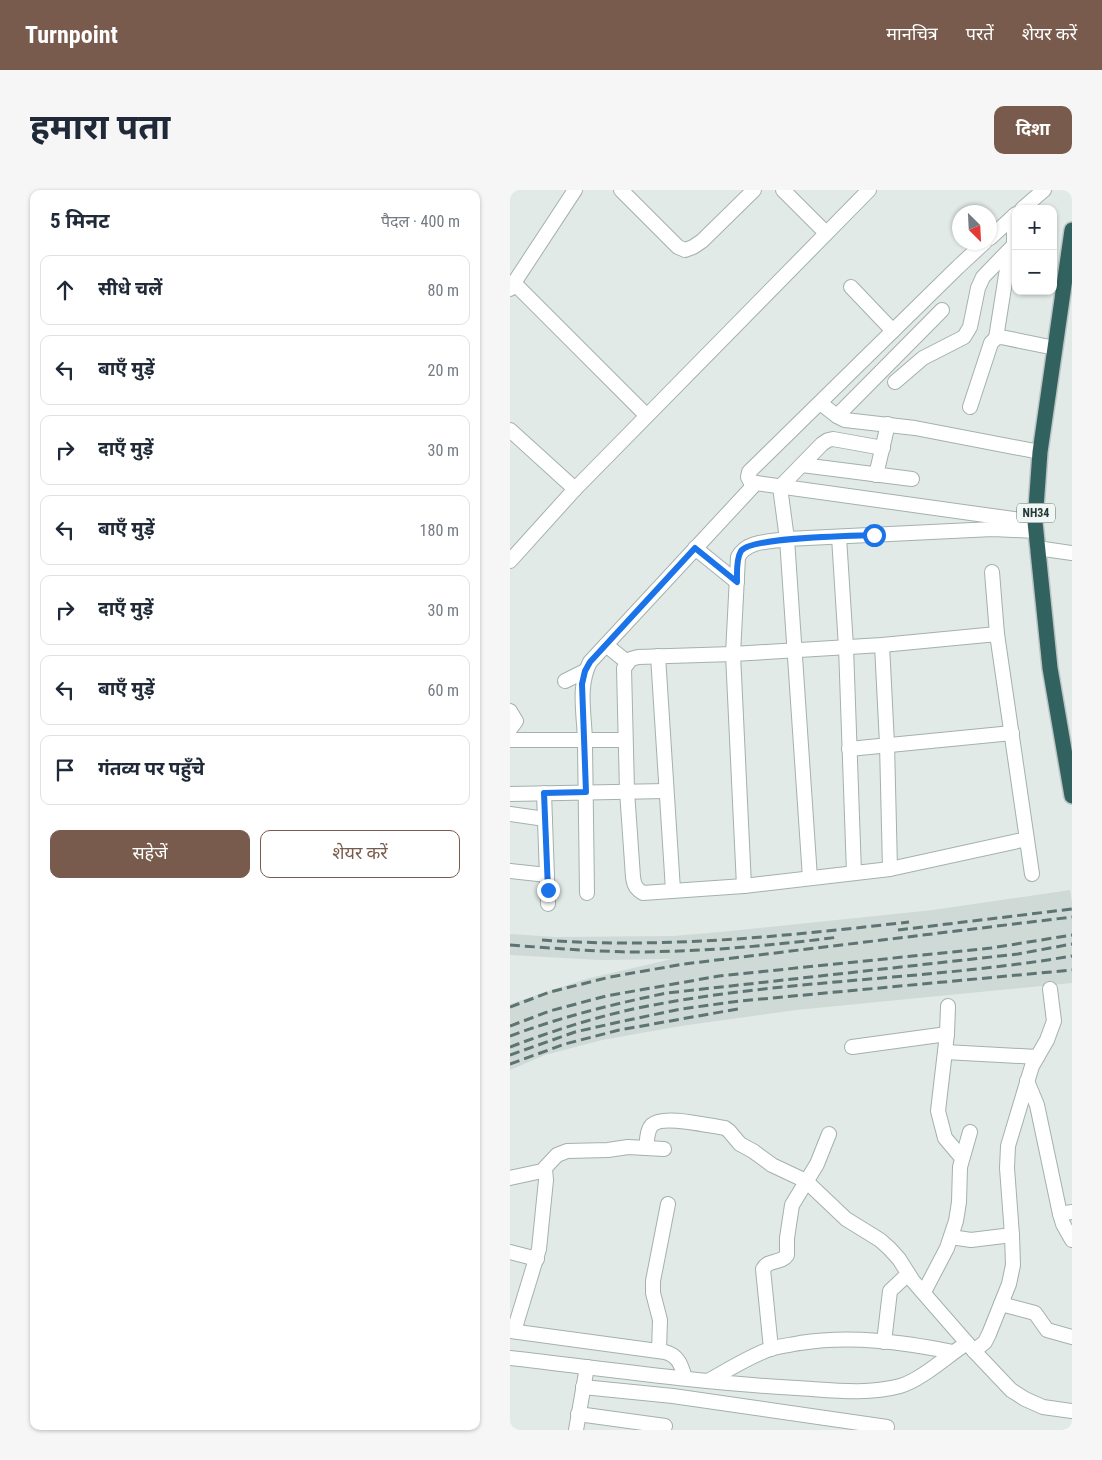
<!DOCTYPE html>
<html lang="hi">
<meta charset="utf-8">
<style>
body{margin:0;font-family:"Roboto Condensed","Noto Sans Devanagari",sans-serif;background:#f6f6f7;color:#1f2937}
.controls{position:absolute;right:15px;top:15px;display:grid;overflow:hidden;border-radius:10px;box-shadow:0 1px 4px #0004}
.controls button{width:45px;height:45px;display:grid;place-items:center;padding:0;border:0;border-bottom:1px solid #e0e1e3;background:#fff;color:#1f2937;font:25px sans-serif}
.compass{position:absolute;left:442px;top:15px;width:45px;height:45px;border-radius:50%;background:#fff;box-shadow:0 1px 4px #0004;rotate:156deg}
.stop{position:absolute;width:15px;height:15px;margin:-11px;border:4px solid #1a73e8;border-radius:50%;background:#fff}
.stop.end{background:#1a73e8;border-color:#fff;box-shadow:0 1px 5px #0008}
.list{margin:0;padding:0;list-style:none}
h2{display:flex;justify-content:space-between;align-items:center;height:65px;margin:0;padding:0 20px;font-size:21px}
h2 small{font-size:16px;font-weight:400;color:#747a83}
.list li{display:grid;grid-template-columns:32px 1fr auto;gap:15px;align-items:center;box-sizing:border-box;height:70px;margin:0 10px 10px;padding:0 10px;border:1px solid #e0e1e3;border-radius:10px}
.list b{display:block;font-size:19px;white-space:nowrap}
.list em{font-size:16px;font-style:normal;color:#747a83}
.actions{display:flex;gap:10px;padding:15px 20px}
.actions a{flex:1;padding:11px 0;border:1px solid #785b4c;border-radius:10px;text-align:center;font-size:18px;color:#785b4c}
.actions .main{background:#785b4c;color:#fff}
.icon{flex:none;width:28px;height:28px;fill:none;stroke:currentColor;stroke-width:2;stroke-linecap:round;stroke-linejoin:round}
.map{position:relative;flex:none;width:562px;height:1240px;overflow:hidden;border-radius:10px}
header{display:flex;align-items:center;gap:30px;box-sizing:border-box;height:70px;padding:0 25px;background:#785b4c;color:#fff}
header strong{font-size:24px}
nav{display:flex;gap:28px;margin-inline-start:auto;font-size:18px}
.intro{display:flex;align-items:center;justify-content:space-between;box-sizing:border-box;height:120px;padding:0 30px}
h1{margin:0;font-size:35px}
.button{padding:12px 22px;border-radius:10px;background:#785b4c;color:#fff;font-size:18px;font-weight:700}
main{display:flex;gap:30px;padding:0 30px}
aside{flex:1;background:#fff;border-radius:10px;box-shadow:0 1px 4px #0004}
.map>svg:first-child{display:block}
</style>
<header>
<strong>Turnpoint</strong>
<nav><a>मानचित्र</a><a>परतें</a><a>शेयर करें</a></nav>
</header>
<div class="intro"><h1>हमारा पता</h1><a class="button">दिशा</a></div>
<main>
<aside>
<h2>5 मिनट<small>पैदल · 400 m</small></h2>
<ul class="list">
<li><svg class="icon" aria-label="ahead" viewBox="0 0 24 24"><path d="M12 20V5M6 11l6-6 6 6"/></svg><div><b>सीधे चलें</b></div><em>80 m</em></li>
<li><svg class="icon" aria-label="left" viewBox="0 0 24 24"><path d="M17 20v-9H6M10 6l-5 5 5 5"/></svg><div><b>बाएँ मुड़ें</b></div><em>20 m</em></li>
<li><svg class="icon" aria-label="right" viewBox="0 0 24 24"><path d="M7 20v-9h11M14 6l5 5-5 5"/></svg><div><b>दाएँ मुड़ें</b></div><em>30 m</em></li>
<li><svg class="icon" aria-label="left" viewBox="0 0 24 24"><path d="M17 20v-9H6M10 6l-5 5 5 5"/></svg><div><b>बाएँ मुड़ें</b></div><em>180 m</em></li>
<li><svg class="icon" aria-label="right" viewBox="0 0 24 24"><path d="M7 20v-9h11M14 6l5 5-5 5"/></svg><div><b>दाएँ मुड़ें</b></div><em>30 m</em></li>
<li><svg class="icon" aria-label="left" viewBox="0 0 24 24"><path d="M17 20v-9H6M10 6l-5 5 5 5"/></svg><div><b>बाएँ मुड़ें</b></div><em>60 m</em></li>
<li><svg class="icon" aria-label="arrive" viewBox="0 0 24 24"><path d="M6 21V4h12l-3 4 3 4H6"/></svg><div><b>गंतव्य पर पहुँचे</b></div></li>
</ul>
<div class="actions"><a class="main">सहेजें</a><a>शेयर करें</a></div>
</aside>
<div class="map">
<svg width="562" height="1240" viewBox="0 0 562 1240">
<rect width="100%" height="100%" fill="#e1eae7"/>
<polygon fill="#cfd9d6" points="560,700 562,713 562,793 286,820 171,836 92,850 35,865 0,880 0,814 76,789 162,769 90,770 0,765 0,744 46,747 163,746 210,742 423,720"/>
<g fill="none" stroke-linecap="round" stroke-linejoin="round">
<defs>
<g id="minor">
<polyline points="111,0 168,57 175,60 183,57 192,51 244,0"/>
<polyline points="273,0 316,43"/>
<polyline points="512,19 534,0"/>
<polyline points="480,48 506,24"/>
<polyline points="475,52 448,77 239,282 238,287 240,291 246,293 525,332"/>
<polyline points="4,93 136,225"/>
<polyline points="341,97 383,141"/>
<polyline points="0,99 65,0"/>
<polyline points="486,148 500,60"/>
<polyline points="385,192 413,168 454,147 460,137 468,98 473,87 504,55 504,26"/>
<polyline points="310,213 327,226 335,230 405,238 530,262"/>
<polyline points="460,217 481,153 486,148 491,147 545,158"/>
<polyline points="327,226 432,120"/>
<polyline points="0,240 65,299"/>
<polyline points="292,275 402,289"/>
<polyline points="366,285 378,234"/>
<polyline points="329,347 336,457 344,683"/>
<polyline points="185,358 227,392"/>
<polyline points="527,358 562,363"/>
<polyline points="0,371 65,299 359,0"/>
<polyline points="482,382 487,444"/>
<polyline points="96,455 117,472"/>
<polyline points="372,455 377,554 380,679"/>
<polyline points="148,466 163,700"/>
<polyline points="55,491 75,481"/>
<polyline points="0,521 6,531 0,539"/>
<polyline points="0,550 115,550"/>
<polyline points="339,559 502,543"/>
<polyline points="34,603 38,714"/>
<polyline points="0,604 156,601"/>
<polyline points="0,624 35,629"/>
<path d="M517,649l-137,30 -146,17 -101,7c-7,-4 -9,-8 -10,-16l-6,-86 -3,-123 7,-9 7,-2 95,-3 149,-9 115,-11c12,80 24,160 35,240"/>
<polyline points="0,681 37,685"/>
<polyline points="300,688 277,349 483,339 526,341"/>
<path d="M234,696l-11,-232 5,-97c9,-17 32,-15 49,-18l-7,-52 42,-43 6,-4 5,-1 50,9"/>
<path d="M77,703c-1,-50 -1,-99 -2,-149 0,-27 -8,-57 5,-82l166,-179"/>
<polyline points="438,816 437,844 428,921 435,948 452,968"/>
<polyline points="342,857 437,844"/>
<polyline points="435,862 527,867"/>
<polyline points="517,891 527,915 550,1024 553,1034 562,1050"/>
<path d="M136,958c1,-7 1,-18 6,-23 11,-11 57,1 73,3l4,3 11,13 13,7 19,14 34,16 40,38 34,21 9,8 10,11 14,22 61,70 37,39 14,9 18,8 29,4"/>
<polyline points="0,988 32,981 47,965 57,961 98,960 118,957 154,959"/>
<polyline points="550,1024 562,1022"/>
<polyline points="441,1047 461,1050 502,1045"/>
<polyline points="0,1062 27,1069"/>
<polyline points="414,1102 437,1058 446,1031 449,1012 450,977 460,942"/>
<polyline points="491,1114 525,1123 537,1140 562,1147"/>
<path d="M0,1141l155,21c14,4 16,13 20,26"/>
<polyline points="4,1141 29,1059 36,990 35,979"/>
<polyline points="374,1152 380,1101 398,1084"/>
<path d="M261,1159l-8,-80c5,-10 18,-5 24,-14v-17l5,-33 25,-41 12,-30"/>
<polyline points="149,1161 150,1130 143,1103 143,1091 158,1014"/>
<polyline points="464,1161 475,1152 479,1144 499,1094 503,1075 502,1045 497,978 498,956 522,876 537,850 544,831 540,799"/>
<path d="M0,1168c96,11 191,25 287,30 34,2 70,7 103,-2 21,-6 47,-30 67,-43"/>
<path d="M198,1191c20,-11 40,-24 62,-32 9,-3 20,-4 30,-6 51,-8 102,-1 153,9"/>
<polyline points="73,1197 163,1206 377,1237"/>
<polyline points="68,1224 155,1236"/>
<polyline points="66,1240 77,1177"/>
</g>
<polyline id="highway" points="562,40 530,262 525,332 540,478 562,606"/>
</defs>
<use href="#minor" stroke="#a4b1ae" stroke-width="16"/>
<use href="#highway" stroke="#bdc4c3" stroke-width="18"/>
<use href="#minor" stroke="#fff" stroke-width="14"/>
<use href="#highway" stroke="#32625f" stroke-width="15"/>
<g stroke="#5d7472" stroke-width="3" stroke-dasharray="10 5" stroke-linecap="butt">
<polyline points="388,740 562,719"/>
<path d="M32,750c123,9 245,-4 367,-18"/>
<path d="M0,755c39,3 79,6 119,7 70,0 140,-6 210,-15"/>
<polyline points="0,817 40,802 100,787 174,774 562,727"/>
<polyline points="0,836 40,821 96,806 209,786 481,758 562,745"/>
<path d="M0,846c51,-19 103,-32 157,-43l351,-39 54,-10"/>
<path d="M0,857c45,-17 91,-32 138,-41 140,-27 284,-26 424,-50"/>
<polyline points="0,865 65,842 109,832 171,819 230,811 562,780"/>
<polyline points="0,874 55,854 109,840 228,819"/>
</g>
</g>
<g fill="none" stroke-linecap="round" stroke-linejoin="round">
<path stroke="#1a73e8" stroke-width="6" d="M38,700l-4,-97 42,-1 -4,-108 3,-13 5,-9 105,-114 42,34c0,-9 -1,-23 4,-31 10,-14 112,-15 133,-16"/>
</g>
<g text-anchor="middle" stroke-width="4" stroke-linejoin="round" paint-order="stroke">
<rect fill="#f1f7f5" stroke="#61726f" stroke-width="1" x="507" y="313.5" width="38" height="19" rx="4"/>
<g font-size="12" font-weight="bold" fill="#233936">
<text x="526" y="327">NH34</text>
</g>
</g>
</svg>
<div class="controls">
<button>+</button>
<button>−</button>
</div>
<svg class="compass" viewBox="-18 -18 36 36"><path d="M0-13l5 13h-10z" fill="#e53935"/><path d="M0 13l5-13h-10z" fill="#747a83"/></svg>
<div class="stop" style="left:364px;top:345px"></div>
<div class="stop end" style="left:38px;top:700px"></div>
</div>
</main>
